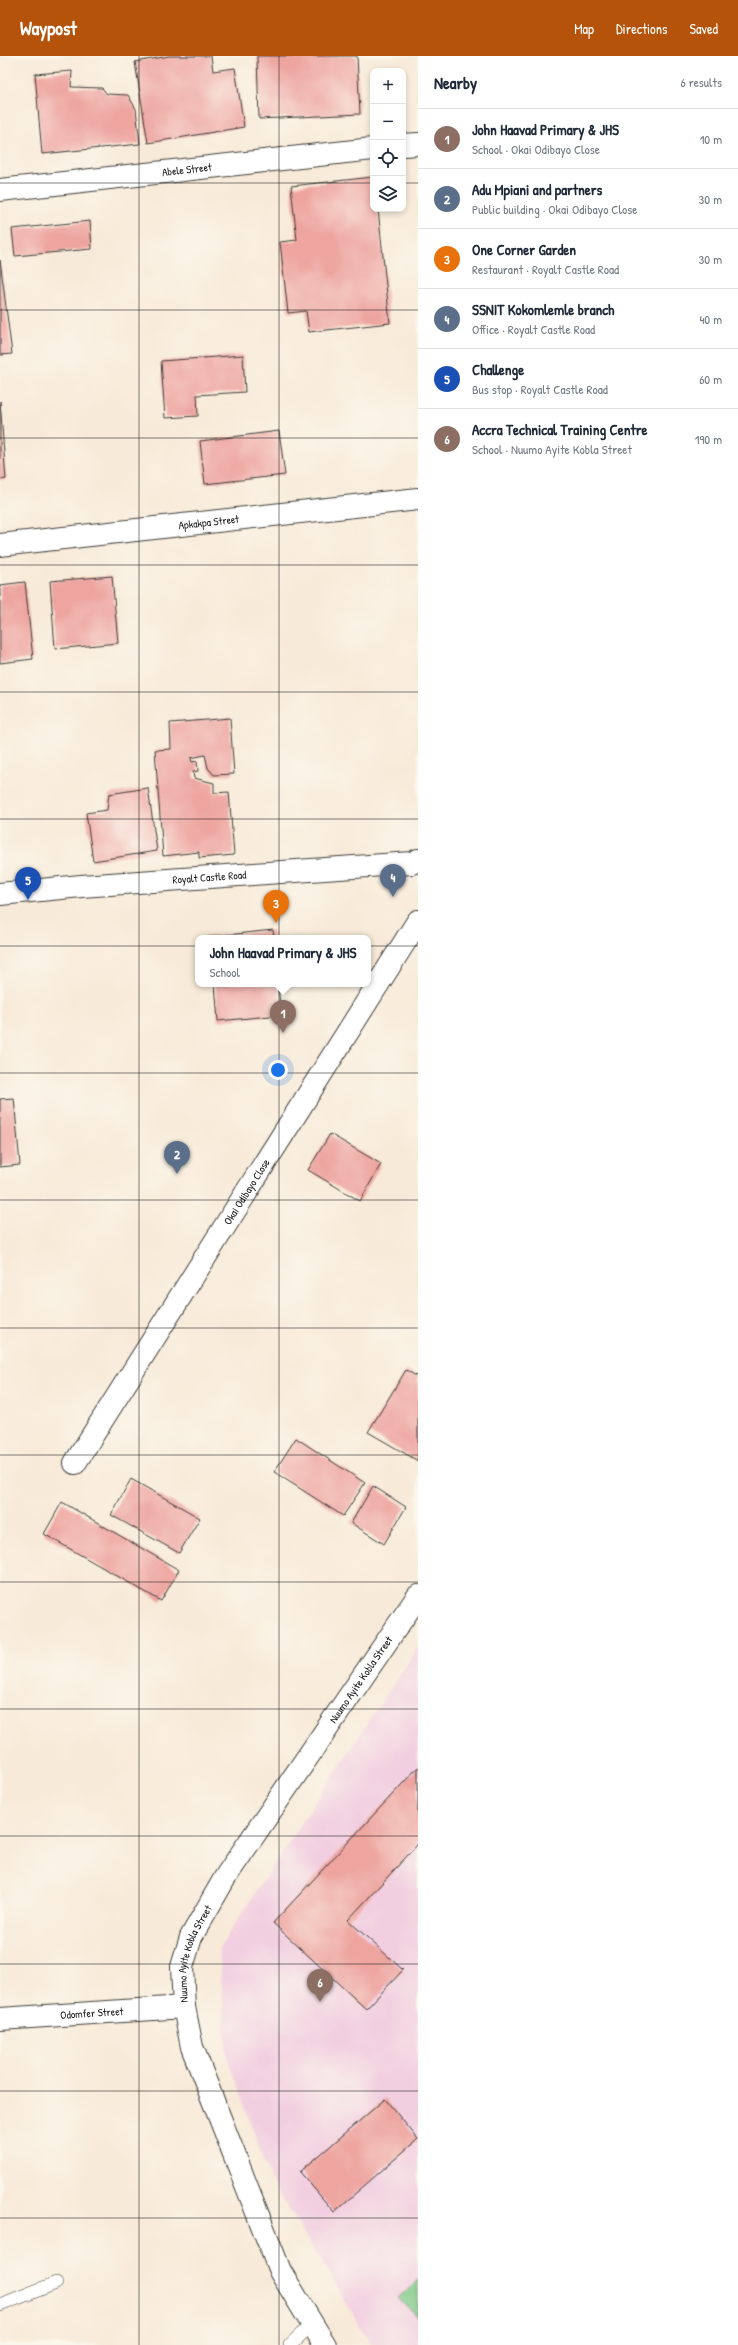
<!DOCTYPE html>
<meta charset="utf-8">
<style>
body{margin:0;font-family:"Patrick Hand",sans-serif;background:#f6f6f7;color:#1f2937}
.controls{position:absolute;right:12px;top:12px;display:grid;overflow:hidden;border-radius:8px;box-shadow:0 2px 6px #0003}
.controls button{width:36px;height:36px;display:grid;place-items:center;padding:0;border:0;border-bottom:1px solid #e0e1e3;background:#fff;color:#1f2937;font:20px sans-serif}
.you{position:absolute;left:278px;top:1014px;width:14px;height:14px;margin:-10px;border:3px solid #fff;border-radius:50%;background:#1a73e8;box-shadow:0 0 0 6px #1a73e833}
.badge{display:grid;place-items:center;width:26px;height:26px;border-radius:50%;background:#b45309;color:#fff;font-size:13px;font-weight:700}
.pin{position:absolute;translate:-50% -33px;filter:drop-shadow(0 1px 2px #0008)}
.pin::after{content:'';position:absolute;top:21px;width:14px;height:12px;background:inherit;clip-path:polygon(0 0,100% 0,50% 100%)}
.popup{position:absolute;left:195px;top:879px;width:176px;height:52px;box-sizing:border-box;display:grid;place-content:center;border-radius:8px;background:#fff;filter:drop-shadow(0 1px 3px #0005);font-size:13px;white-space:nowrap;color:#747a83}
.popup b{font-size:15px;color:#1f2937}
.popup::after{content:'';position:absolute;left:50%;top:100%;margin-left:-8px;border:8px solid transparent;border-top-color:#fff}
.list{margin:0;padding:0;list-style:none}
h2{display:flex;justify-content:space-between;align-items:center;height:52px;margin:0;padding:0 16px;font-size:17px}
h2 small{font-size:13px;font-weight:400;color:#747a83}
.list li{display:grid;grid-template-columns:26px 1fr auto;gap:12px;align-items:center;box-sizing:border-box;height:60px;padding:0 16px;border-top:1px solid #e0e1e3}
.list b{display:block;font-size:15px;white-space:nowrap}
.list p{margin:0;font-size:13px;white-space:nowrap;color:#747a83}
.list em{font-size:13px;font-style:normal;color:#747a83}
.icon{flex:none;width:22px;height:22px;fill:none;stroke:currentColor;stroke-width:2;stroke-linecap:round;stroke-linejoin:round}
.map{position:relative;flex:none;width:418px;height:2289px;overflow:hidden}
header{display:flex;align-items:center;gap:24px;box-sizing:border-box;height:56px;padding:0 20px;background:#b45309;color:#fff}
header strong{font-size:19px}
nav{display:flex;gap:22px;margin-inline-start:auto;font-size:14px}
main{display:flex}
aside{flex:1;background:#fff}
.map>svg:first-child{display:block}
</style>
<header>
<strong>Waypost</strong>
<nav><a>Map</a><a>Directions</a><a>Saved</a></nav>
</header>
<main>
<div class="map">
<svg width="418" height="2289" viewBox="0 0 418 2289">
<rect width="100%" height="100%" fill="#fbf7ec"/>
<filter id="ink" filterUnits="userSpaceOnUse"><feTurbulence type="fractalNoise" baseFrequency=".025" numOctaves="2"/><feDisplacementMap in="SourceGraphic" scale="8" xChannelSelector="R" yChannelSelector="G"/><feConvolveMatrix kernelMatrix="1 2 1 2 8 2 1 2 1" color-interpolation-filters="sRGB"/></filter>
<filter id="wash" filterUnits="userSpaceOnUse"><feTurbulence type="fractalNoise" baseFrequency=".012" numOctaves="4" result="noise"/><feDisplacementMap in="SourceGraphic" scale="16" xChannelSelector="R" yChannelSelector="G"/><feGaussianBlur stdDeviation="0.9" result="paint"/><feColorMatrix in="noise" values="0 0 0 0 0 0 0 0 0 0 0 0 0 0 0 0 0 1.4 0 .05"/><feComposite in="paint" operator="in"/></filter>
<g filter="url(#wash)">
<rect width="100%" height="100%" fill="#f8ead8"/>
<polygon fill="#f2cfe0" points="418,1591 418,2289 372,2289 270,2123 227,2001 219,1892"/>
<polygon fill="#7bc785" stroke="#4c7250" points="418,2224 418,2262 399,2242"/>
<g id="blocks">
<g fill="#eea5a0">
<polygon points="169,0 211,0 213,15 235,12 244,71 148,87 135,6"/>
<polygon points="257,0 357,0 360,58 259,63"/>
<polygon points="72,15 71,31 102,32 107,38 128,39 136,53 140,88 42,98 35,18"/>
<polygon points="373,121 373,153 378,153 390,267 309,276 306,255 288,257 280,186 297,184 291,130"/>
<polygon points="90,165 92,193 15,200 12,173"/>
<polygon points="0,204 12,298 0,299"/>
<polygon points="243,299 245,336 197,339 198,360 165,362 161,305"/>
<polygon points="0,345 6,423 0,424"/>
<polygon points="279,375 285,419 205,428 200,385"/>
<polygon points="112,520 118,587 55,593 50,525"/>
<polygon points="25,526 33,603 0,607 0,529"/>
<polygon points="230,662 234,718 214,719 208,712 205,699 191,702 192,706 197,705 198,715 193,716 194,722 214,727 214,737 229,736 234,799 199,802 199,796 163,800 155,694 171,693 170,667"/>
<polygon points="148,732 157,795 93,805 86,757 107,754 109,738"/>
<polygon points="273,874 274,882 209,882 208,881"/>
<polygon points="215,928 278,928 281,959 218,965"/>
<polygon points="14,1042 20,1109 0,1111 0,1043"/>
<polygon points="330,1078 381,1108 360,1145 308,1114"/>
<polygon points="406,1314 418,1321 418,1405 368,1376"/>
<polygon points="296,1382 365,1427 343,1460 274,1416"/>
<polygon points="131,1423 200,1462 179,1497 111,1459"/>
<polygon points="373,1430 406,1451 384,1488 351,1467"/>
<polygon points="62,1446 179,1514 161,1545 44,1478"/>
<polygon points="418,1711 418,1788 348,1864 403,1914 366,1953 273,1867"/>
<polygon points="385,2043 418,2083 334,2156 300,2116"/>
</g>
</g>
</g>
<g filter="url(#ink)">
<use href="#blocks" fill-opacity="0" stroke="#3d3b38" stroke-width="1"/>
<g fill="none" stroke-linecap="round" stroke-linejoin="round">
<defs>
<g id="lane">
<polyline points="0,2249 56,2227"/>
<polyline points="290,2289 312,2268"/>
</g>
<g id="street">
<polyline points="403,89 418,88"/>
<path id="s1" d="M0,134l373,-41"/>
<path id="s2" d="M0,489l418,-46"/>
<path id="s3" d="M75,1407l343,-542"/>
<path id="s4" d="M0,1963l184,-12"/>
<path id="s5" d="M325,2289l-45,-74 -88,-224 -8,-40 -2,-40 9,-30 35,-61 192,-280"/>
</g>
<g id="secondary">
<path id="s6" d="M0,838l81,-8 331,-23 6,-3"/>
</g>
</defs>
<use href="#lane" stroke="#3d3b38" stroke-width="14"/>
<use href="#street" stroke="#3d3b38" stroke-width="24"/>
<use href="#secondary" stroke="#3d3b38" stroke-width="24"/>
<use href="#lane" stroke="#fff" stroke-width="13"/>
<use href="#street" stroke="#fff" stroke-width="22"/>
<use href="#secondary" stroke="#fff" stroke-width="22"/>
</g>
</g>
<path fill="none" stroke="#1c1c1c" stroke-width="1" stroke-opacity="0.55" d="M139,0v2289M279,0v2289M0,127h373M403,127h15M0,254h418M0,382h418M0,509h418M0,636h418M0,763h418M0,890h418M0,1017h418M0,1144h418M0,1272h418M0,1399h418M0,1526h418M0,1653h418M0,1780h418M0,1908h418M0,2035h418M0,2162h418"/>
<g text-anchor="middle" stroke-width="3" stroke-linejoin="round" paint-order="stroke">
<g font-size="11" fill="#1c1c1c" stroke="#fbf7ec">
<text dy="4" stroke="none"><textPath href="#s1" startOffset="188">Abele Street</textPath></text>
<text dy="4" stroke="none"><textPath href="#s2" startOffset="210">Apkakpa Street</textPath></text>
<text dy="4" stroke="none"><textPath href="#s6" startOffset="210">Royalt Castle Road</textPath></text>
<text dy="4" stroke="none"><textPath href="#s3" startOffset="321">Okai Odibayo Close</textPath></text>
<text dy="4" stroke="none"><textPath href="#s5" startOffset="748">Nuumo Ayite Kobla Street</textPath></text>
<text dy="4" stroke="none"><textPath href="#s5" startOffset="424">Nuumo Ayite Kobla Street</textPath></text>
<text dy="4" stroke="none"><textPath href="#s4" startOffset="92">Odomfer Street</textPath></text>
</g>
</g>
</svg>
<div class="controls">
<button>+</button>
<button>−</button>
<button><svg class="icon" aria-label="locate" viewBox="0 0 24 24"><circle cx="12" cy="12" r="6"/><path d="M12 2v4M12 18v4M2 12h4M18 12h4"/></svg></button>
<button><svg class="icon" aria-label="layers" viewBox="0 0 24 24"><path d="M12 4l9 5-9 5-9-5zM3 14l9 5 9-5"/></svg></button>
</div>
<div class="you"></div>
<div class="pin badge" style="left:283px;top:977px;background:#8d6e63">1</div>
<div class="popup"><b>John Haavad Primary &amp; JHS</b>School</div>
<div class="pin badge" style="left:177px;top:1118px;background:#5c6f8a">2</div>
<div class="pin badge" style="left:276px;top:867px;background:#e8710a">3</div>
<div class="pin badge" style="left:393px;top:841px;background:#5c6f8a">4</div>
<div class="pin badge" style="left:28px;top:844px;background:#1a4fb4">5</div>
<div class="pin badge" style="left:320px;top:1946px;background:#8d6e63">6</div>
</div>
<aside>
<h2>Nearby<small>6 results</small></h2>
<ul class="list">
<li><span class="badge" style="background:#8d6e63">1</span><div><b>John Haavad Primary &amp; JHS</b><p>School · Okai Odibayo Close</p></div><em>10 m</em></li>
<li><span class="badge" style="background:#5c6f8a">2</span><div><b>Adu Mpiani and partners</b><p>Public building · Okai Odibayo Close</p></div><em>30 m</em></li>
<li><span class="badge" style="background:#e8710a">3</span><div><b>One Corner Garden</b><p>Restaurant · Royalt Castle Road</p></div><em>30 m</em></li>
<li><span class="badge" style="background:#5c6f8a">4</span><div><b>SSNIT Kokomlemle branch</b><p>Office · Royalt Castle Road</p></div><em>40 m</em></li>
<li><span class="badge" style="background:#1a4fb4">5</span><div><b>Challenge</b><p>Bus stop · Royalt Castle Road</p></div><em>60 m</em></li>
<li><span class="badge" style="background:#8d6e63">6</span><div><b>Accra Technical Training Centre</b><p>School · Nuumo Ayite Kobla Street</p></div><em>190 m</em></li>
</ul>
</aside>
</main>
